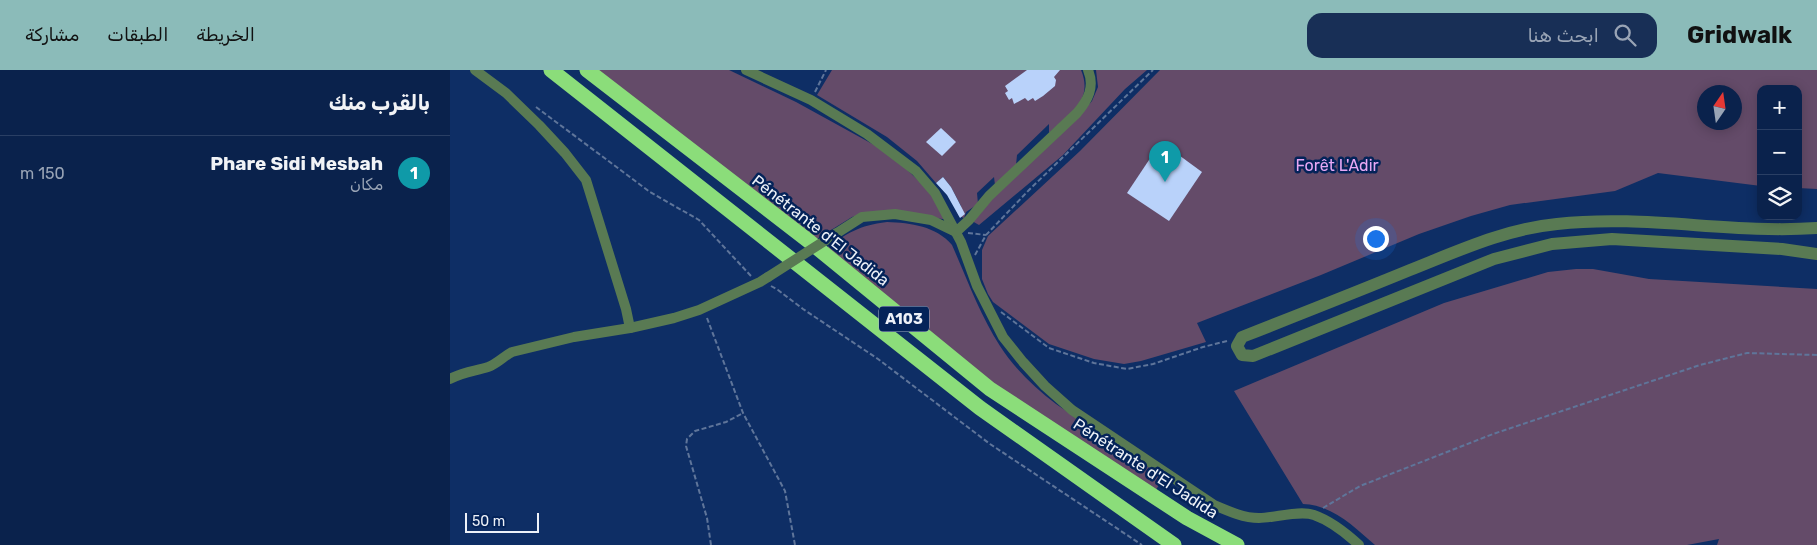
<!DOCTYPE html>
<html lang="ar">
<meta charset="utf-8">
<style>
body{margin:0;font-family:Rubik,Vazirmatn,sans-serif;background:#182f56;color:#f1f3f6;direction:rtl}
.controls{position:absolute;right:15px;top:15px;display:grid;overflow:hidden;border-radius:10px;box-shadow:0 2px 12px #0003}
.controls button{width:45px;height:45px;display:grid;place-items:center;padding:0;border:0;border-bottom:1px solid #2a3f64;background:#0a224c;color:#f1f3f6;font:25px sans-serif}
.compass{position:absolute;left:1247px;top:15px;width:45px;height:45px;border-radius:50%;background:#0a224c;box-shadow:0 2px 12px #0003;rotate:13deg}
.scale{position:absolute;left:15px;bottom:12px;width:74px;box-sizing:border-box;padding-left:5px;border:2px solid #edf1f8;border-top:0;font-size:14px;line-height:18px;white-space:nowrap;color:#edf1f8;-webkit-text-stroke:4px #042359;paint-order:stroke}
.you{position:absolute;left:925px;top:168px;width:18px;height:18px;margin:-12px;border:4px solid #fff;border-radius:50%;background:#1a73e8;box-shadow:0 0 0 8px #1a73e833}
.badge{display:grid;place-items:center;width:32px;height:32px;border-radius:50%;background:#8bbbb9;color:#fff;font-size:16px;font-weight:700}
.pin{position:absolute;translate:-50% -41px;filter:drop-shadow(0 1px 2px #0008)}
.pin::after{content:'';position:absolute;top:26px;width:18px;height:15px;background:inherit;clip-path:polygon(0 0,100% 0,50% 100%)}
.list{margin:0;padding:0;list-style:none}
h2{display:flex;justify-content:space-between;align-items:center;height:65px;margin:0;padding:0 20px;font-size:21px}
h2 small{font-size:16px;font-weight:400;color:#99a4b5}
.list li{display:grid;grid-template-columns:32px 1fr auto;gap:15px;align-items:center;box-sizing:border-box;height:75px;padding:0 20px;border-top:1px solid #2a3f64}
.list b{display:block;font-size:19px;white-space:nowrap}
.list p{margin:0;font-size:16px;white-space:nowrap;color:#99a4b5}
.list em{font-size:16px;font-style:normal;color:#99a4b5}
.icon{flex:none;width:28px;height:28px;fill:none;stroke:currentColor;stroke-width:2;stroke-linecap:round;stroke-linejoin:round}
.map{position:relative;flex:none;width:1367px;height:475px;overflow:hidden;direction:ltr}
header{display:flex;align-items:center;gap:30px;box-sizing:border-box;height:70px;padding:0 25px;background:#8bbbb9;color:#111}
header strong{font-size:24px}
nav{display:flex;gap:28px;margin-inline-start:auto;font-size:18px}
.search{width:350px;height:45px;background:#182f56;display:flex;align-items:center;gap:12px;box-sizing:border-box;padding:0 18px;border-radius:15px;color:#99a4b5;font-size:19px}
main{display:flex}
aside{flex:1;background:#0a224c}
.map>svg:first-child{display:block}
</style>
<header>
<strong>Gridwalk</strong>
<div class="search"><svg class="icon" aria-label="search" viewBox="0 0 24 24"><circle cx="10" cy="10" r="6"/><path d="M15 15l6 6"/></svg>ابحث هنا</div>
<nav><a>الخريطة</a><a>الطبقات</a><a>مشاركة</a></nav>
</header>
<main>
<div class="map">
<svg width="1367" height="475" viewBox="0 0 1367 475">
<rect width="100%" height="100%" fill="#0e2e65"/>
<g fill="#644b69" fill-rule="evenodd">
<polygon points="146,0 279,0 346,32 426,76 451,94 473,115 485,130 494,146 493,149 418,142 402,147 365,170"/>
<path d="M382,0h249c13,31 -12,44 -32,63v-9l-32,31 -1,10 -21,20 -1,-8 -17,16 1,11 -12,8 -2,6 -5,-2 -3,-6 5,-4 -10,-19 -8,-10 -7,6 -19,-22 -30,-24 -70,-42z"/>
<polygon points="646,0 697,0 675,19 613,85 529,155 522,151 536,133 628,47 642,31 648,17"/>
<path d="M710,0h657v119l-19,-1v-99h-37v97l-103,-13 -43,18 -105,14 -39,11 -52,18 -98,41 -124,48 9,19 -65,19 -17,3 -30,-5 -45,-15 -56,-42 -5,-8 -6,-15v-29l6,-14 92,-85zM1254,22h30v30h-30z"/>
<path d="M437,152c24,1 49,4 65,23 15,34 28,70 48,101 14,22 35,42 56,58l108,74 -9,13 -163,-108 -167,-134c24,-17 33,-23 62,-27z"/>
<path d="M1126,199h17l56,10 168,10v256h-100l2,-6 -32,6h-312c-21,-18 -42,-40 -72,-41l-69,-113 210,-88 104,-31z"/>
</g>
<g fill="#b9d2fa">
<polygon points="577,0 610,0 604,7 606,10 605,16 593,26 585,31 583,28 578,31 575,28 564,34 562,28 559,30 555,23 558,21 555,16"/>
<polygon points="491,58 506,72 492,86 476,72"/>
<polygon points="711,72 752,102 719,151 677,123"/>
<polygon points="493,107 501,117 515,144 510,148 497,125 486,113"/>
</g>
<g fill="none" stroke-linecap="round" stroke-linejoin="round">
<g stroke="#5f759a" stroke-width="2" stroke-dasharray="5 2.5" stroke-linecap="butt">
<polyline points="365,22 376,0"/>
<polyline points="86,37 200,122 249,150 301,206"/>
<polyline points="518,163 536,165"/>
<polyline points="525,185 536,165 579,120 703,0"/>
<polyline points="321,216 328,220 353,239 428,289 540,374 692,475"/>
<polyline points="551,242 599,278 644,293 677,299 703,294 753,277 777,271"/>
<polyline points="257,248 293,343 335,421 345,475"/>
<polyline points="873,438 910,416 1043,364 1250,295 1297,283 1367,285"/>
<polyline points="261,475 257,448 236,376 237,369 245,361 276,352 293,343"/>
</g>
<g stroke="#597a53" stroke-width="10">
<polyline points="25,0 56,23 89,55 115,83 136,110 176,239 180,258"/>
<path d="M296,0l65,30 56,34 49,37 19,22 26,49 16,44 26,51 20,25 22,24 27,24 142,95c14,6 30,13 45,13 16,0 40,-8 55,-3 17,6 32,18 45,30"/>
<path d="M387,163l25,-16 33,-3 36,6 25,12 13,-12 20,-24 88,-83c11,-13 18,-26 11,-43"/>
<path d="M0,309c12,-7 25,-8 38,-12 9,-3 16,-11 24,-15l62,-15 56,-9 44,-10 25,-8 61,-28 8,-5"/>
</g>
<path stroke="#597a53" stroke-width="12" d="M1367,158c-87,6 -173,-14 -260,-4 -52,5 -99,27 -147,46 -56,23 -112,45 -168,67l-5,9 5,9 11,1 241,-97 58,-15 60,-5 170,10 35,5"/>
<g stroke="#8bdd7a" stroke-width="15">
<polyline points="101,0 530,338 724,475"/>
<polyline points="137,0 360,172 540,319 737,448 787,475"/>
</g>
<polyline stroke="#597a53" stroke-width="10" points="318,207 387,163"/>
</g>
<g text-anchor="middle" stroke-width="5" stroke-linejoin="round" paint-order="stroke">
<rect fill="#042359" stroke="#a7b3c8" stroke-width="1" x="429" y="236.5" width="50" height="25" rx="4"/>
<g font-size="15" font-weight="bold" fill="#edf1f8">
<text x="454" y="254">A103</text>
</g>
<g font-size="16" fill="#e8a8f5" stroke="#042359">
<text x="887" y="101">Forêt L'Adir</text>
</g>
<g font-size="16" fill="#edf1f8" stroke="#042359">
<text transform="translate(371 160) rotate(38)" y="6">Pénétrante d'El Jadida</text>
<text transform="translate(696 398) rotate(33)" y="6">Pénétrante d'El Jadida</text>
</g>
</g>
</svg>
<div class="controls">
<button>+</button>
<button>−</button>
<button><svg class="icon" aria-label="layers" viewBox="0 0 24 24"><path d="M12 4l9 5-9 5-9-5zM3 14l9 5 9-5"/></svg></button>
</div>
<svg class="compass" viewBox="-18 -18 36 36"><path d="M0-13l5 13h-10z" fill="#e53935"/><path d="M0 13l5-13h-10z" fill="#99a4b5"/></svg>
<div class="scale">50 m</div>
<div class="you"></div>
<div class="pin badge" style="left:715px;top:112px;background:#0f9aa8">1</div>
</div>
<aside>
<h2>بالقرب منك<small></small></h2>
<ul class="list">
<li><span class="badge" style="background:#0f9aa8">1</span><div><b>Phare Sidi Mesbah</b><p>مكان</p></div><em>150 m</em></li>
</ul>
</aside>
</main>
